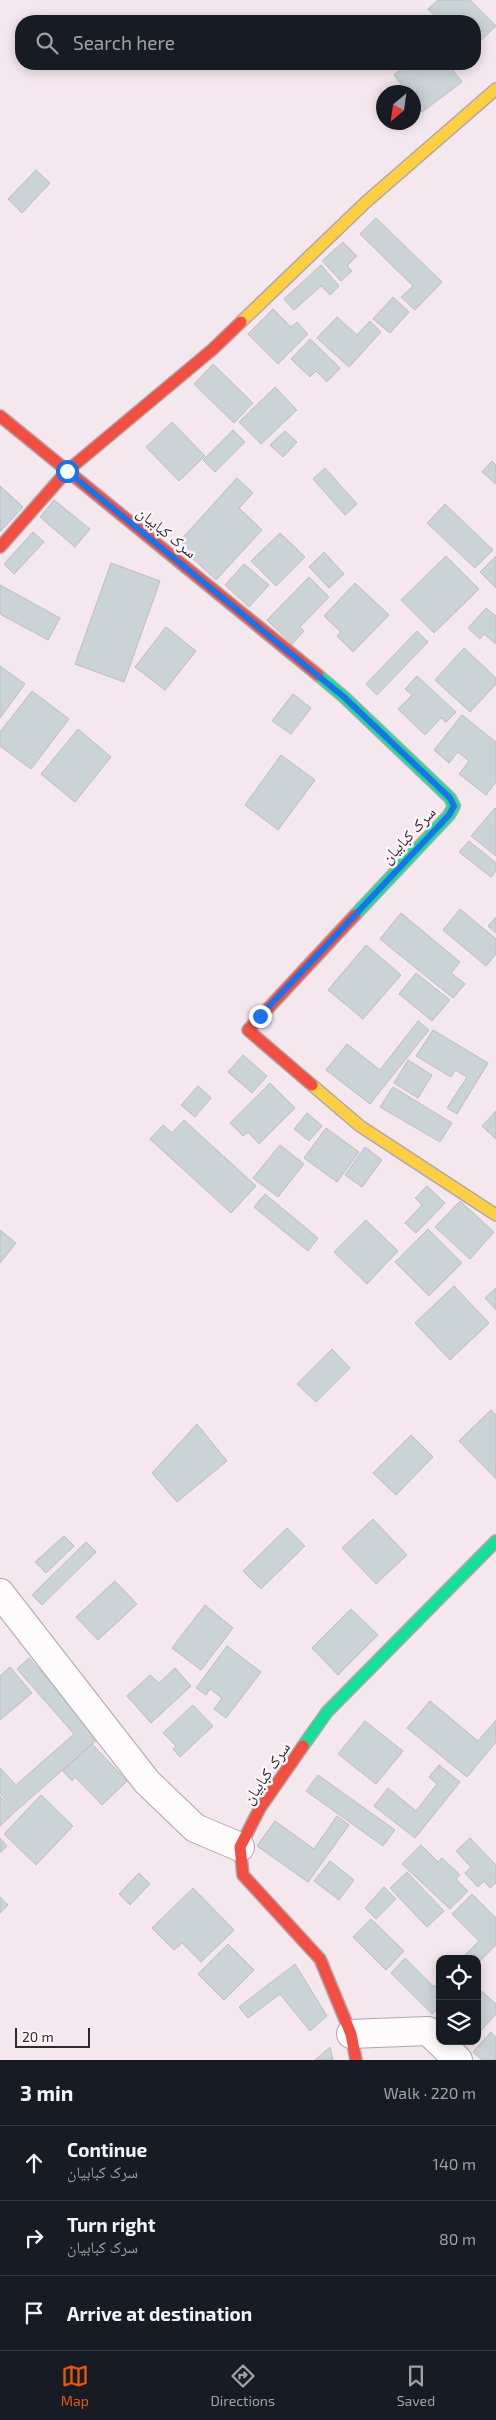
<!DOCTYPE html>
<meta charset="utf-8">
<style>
body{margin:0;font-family:"Exo 2","Noto Naskh Arabic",sans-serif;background:#242831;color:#f1f3f6}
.controls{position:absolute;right:15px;bottom:15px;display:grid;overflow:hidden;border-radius:10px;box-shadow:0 2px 12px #0003}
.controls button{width:45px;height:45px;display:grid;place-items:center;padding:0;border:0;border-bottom:1px solid #363941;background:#171b24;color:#f1f3f6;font:25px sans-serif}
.compass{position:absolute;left:376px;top:85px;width:45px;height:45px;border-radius:50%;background:#171b24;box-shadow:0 2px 12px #0003;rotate:209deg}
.scale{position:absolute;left:15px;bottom:12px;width:75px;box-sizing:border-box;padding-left:5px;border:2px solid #30282c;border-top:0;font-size:14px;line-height:18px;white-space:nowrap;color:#30282c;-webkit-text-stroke:4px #fdf4f8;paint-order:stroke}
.stop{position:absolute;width:15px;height:15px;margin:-11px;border:4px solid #1a73e8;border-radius:50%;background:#fff}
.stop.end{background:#1a73e8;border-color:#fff;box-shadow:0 1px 5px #0008}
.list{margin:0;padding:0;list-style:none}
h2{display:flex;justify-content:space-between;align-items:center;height:65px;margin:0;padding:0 20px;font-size:21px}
h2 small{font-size:16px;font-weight:400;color:#9ea1a6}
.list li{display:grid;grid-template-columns:32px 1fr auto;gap:15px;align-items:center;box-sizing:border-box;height:75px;padding:0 20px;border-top:1px solid #363941}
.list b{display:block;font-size:19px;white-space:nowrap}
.list p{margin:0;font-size:16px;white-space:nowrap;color:#9ea1a6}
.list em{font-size:16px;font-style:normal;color:#9ea1a6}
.icon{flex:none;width:28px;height:28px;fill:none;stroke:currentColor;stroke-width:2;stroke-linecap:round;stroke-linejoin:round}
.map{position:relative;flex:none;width:496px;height:2060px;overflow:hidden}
.search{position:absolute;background:#171b24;box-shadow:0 2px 12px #0003;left:15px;right:15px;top:15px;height:55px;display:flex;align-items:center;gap:12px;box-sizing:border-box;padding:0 18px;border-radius:20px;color:#9ea1a6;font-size:19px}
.sheet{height:290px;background:#171b24}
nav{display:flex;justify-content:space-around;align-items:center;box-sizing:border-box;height:70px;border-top:1px solid #363941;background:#171b24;font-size:14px;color:#9ea1a6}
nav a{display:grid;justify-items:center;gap:2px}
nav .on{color:#ea580c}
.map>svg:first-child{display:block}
</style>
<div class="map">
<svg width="496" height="2060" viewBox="0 0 496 2060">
<rect width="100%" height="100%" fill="#f4e7ed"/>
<g fill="#cad4d7" stroke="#bebdc0">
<polygon points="438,0 470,0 496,26 475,46 475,21 439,21 428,9"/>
<polygon points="408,64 448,64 462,82 422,112 414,100 414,92 407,92 394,75"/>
<polygon points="36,170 50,183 22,213 8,199"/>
<polygon points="376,218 442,282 415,310 401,297 413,286 360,234"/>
<polygon points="343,242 357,256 347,266 352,271 341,281 322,261"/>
<polygon points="321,265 339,286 330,295 321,286 294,310 284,299"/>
<polygon points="393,297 409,312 390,333 373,319"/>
<polygon points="273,309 291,327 297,322 308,334 278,364 248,334"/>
<polygon points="337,317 357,335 370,321 381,332 349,367 317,338"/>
<polygon points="310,339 340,368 327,382 316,371 310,377 291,359"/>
<polygon points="213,364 253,403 234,423 194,384"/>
<polygon points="275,387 297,410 261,444 239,422"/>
<polygon points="172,422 205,456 179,481 146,447"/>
<polygon points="233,430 245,442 215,472 203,460"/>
<polygon points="285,431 297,442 283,457 270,445"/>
<polygon points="492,461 496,465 496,484 482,472"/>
<polygon points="325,468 357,504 345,515 313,479"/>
<polygon points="237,478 253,493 239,508 262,530 216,580 177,544"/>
<polygon points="0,486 23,507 0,532"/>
<polygon points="54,500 90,529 75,547 40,517"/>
<polygon points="445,504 493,550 475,568 427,523"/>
<polygon points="33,532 44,542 14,574 4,564"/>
<polygon points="280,533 305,557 276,586 251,561"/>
<polygon points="324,552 344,574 329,588 309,567"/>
<polygon points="446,556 479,589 434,633 401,600"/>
<polygon points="496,556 496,588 480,572"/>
<polygon points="111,563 160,581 124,682 75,664"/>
<polygon points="244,564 269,585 249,607 225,585"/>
<polygon points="309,577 329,597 300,627 304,631 292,644 267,620"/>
<polygon points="355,583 389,615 353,652 337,636 341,632 324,616"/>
<polygon points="0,585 60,618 48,640 0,614"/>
<polygon points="486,608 496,616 496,644 484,634 480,639 468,628"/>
<polygon points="166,627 196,651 165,690 135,667"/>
<polygon points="417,631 428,642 377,695 366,684"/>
<polygon points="464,648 496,678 496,684 470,712 435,680"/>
<polygon points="0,666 25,684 0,718"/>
<polygon points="417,676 456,712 446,722 441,718 425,735 398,709 412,695 405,689"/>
<polygon points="32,691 69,719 31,769 0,746 0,732"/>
<polygon points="293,694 311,708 291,734 272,721"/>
<polygon points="462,715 496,742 496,782 486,795 459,774 469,761 458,752 449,763 434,750"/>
<polygon points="78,729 111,757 75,802 41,774"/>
<polygon points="281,755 315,780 278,830 245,805"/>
<polygon points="495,808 496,809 496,856 471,836"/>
<polygon points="469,841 496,863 496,871 491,877 459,852"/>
<polygon points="460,909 496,939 496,954 486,966 443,930"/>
<polygon points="401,913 460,962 451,973 465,984 453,998 380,939"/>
<polygon points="496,917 496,933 488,926"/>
<polygon points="366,945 401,975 363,1019 328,990"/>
<polygon points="416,973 450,1000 432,1021 399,994"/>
<polygon points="418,1021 429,1030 370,1104 326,1070 347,1044 380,1070"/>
<polygon points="433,1030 488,1063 457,1114 447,1108 467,1077 455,1070 451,1077 416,1056"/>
<polygon points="243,1055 267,1076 252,1093 228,1072"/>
<polygon points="408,1060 432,1075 418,1098 394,1083"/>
<polygon points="270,1083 295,1108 259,1144 248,1132 243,1136 230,1123"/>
<polygon points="198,1086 211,1098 195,1117 181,1105"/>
<polygon points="393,1087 452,1123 440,1142 380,1107"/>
<polygon points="496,1111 496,1139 482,1126"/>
<polygon points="307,1113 322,1126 309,1141 294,1129"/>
<polygon points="184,1120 256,1186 231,1213 150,1139 163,1125 172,1133"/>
<polygon points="326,1128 359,1152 337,1182 304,1158"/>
<polygon points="280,1145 304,1164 278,1197 253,1178"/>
<polygon points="365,1147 382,1160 362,1187 345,1175"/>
<polygon points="427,1186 445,1203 416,1233 405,1223 422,1205 415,1198"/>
<polygon points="265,1194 318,1238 308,1251 254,1207"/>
<polygon points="460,1201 494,1232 470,1259 435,1227"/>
<polygon points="366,1220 398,1251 367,1284 334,1252"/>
<polygon points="428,1229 462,1263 429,1296 395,1262"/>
<polygon points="0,1230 16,1243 0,1263"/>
<polygon points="454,1286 489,1323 450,1360 415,1323"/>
<polygon points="496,1288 496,1310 485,1298"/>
<polygon points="332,1349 350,1368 316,1402 297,1384"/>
<polygon points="491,1410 496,1415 496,1479 459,1441"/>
<polygon points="197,1424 227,1461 177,1502 152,1473"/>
<polygon points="411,1435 433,1457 396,1495 373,1473"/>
<polygon points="373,1519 407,1555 376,1584 342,1548"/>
<polygon points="287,1528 305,1546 261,1589 243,1571"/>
<polygon points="64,1536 74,1546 46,1573 35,1562"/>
<polygon points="86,1542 96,1552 42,1605 32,1595"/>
<polygon points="115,1581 137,1604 98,1640 76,1617"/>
<polygon points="205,1605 233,1628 201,1670 172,1648"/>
<polygon points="351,1609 378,1635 338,1675 312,1648"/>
<polygon points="227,1646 261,1672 226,1718 214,1709 222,1698 210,1689 206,1695 196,1688"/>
<polygon points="29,1658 100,1737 16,1811 0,1793 0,1768 16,1785 74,1734 17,1669"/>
<polygon points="10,1667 32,1693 0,1720 0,1676"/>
<polygon points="175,1668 191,1686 151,1723 127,1696 150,1675 159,1683"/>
<polygon points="430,1701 478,1741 496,1720 496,1742 467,1777 407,1728"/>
<polygon points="193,1705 213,1726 180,1757 173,1749 176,1746 163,1733"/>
<polygon points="365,1721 403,1751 376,1784 338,1754"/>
<polygon points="92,1744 127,1781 102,1805 75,1777 72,1781 63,1771"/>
<polygon points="439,1765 460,1782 415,1838 374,1806 388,1788 416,1811 437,1784 429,1777"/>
<polygon points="318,1775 395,1830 383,1846 306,1791"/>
<polygon points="41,1795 73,1826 36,1865 4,1834"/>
<polygon points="0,1796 15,1812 0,1826"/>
<polygon points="337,1816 349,1825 308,1882 257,1846 275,1821 314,1849"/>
<polygon points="0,1838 7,1846 0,1853"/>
<polygon points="470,1838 496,1865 496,1883 490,1888 484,1881 478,1887 465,1873 471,1867 456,1851"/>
<polygon points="421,1845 438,1862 442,1858 460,1875 456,1879 468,1891 450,1909 402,1864"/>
<polygon points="330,1861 354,1880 339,1900 314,1881"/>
<polygon points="407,1872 444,1911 427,1927 390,1888"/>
<polygon points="139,1873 150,1884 130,1905 119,1894"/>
<polygon points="384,1887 396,1899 376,1919 365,1908"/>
<polygon points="193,1888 234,1930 201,1962 182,1943 174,1950 152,1928"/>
<polygon points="472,1894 496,1918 496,1945 477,1964 477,1959 461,1959 479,1941 452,1914"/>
<polygon points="0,1897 8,1905 0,1913"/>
<polygon points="371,1919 404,1951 386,1970 353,1937"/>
<polygon points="228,1944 254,1970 224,2000 198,1974"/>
<polygon points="405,1958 434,1987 440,1981 440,2007 432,2014 391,1973"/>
<polygon points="295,1964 327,2016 310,2031 280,1994 248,2018 239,2007"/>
<polygon points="477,1987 496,2004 496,2014 477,2035"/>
<polygon points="491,2032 496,2037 496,2060 482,2060 473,2052"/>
<polygon points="330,2047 333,2060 315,2060"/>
</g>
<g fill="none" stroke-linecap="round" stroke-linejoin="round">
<defs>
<g id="street">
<polyline points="0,1593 147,1782 195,1828 240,1847"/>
<polyline points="351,2034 428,2031 458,2060"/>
</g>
<g id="fast">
<polyline points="318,675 344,697 450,798 454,806 449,815 355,915"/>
<polyline points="303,1746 327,1712 496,1541"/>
</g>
<g id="slow">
<polyline points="241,322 366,202 496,89"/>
<polyline points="312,1085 360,1126 496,1215"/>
</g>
<g id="jam">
<polyline points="0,416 318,675"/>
<polyline points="0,547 67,471 213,349 241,322"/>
<polyline points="312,1085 248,1030 355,915"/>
<polyline points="303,1746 260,1808 240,1847 243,1875 320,1959 351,2034 356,2060"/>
</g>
</defs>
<use href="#street" stroke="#b0a6aa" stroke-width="30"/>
<use href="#fast" stroke="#b0a6aa" stroke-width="14"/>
<use href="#slow" stroke="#b0a6aa" stroke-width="14"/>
<use href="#jam" stroke="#b0a6aa" stroke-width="14"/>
<use href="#street" stroke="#fdfbfc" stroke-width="28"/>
<use href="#fast" stroke="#16e098" stroke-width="11"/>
<use href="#slow" stroke="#ffcf43" stroke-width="11"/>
<use href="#jam" stroke="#f24e42" stroke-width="11"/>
</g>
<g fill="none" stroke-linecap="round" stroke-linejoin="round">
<polyline stroke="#1a73e8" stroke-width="6" points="67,471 344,697 450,798 454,806 449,815 260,1016"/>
</g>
<g text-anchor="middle" stroke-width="5" stroke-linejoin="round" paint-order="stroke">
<g font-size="16" fill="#30282c" stroke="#fdf4f8">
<text transform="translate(167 532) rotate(39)" y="6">سرک کبابیان</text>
<text transform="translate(408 835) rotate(-47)" y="6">سرک کبابیان</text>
<text transform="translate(266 1773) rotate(-56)" y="6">سرک کبابیان</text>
</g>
</g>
</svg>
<div class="controls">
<button><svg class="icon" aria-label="locate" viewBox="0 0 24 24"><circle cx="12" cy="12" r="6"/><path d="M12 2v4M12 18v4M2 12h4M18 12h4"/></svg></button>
<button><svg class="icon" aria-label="layers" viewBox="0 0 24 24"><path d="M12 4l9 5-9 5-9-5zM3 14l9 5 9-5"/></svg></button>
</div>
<svg class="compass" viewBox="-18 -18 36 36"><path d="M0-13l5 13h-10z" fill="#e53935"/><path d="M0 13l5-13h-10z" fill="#9ea1a6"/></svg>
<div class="scale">20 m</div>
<div class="stop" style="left:67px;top:471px"></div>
<div class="stop end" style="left:260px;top:1016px"></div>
<div class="search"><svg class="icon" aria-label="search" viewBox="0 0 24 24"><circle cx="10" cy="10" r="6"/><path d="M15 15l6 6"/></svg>Search here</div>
</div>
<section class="sheet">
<h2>3 min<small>Walk · 220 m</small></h2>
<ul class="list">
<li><svg class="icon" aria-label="ahead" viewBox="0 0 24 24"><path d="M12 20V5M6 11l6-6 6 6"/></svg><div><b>Continue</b><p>سرک کبابیان</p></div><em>140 m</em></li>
<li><svg class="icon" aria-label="right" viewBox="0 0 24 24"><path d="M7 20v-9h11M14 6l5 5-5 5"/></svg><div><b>Turn right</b><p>سرک کبابیان</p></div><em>80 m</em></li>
<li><svg class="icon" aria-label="arrive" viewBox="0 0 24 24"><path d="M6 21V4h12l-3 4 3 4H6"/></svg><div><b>Arrive at destination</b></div></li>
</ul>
</section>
<nav>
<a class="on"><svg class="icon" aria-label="map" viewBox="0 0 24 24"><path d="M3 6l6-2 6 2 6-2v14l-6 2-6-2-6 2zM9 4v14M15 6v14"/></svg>Map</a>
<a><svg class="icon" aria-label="directions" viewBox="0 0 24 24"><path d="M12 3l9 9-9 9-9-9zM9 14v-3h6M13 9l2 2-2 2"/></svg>Directions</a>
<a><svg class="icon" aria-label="saved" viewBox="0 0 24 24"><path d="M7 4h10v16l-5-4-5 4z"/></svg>Saved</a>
</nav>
